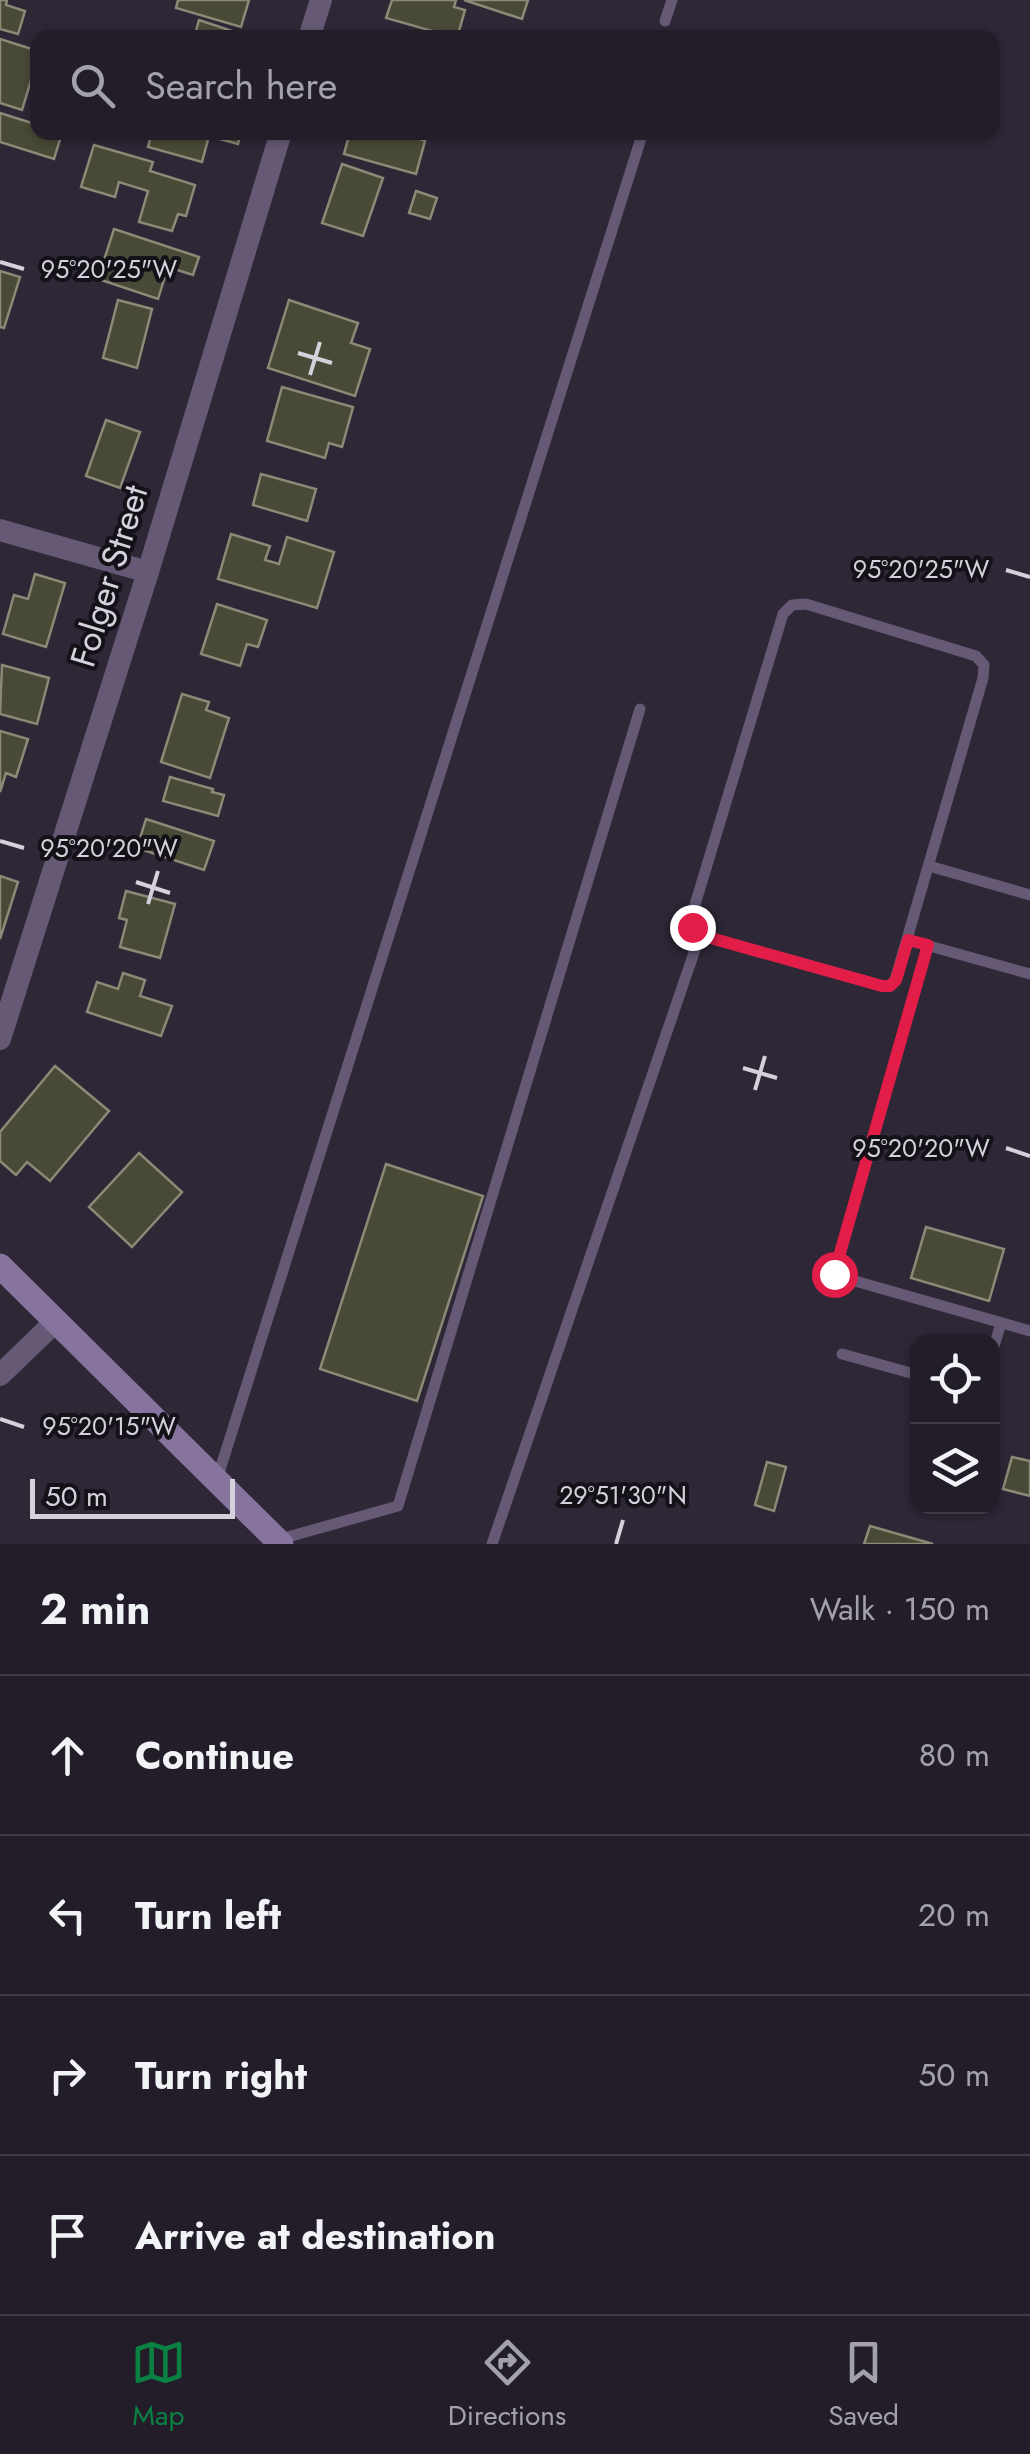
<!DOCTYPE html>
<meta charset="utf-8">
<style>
body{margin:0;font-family:Jost,sans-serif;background:#2e2a34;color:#f1f3f6}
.controls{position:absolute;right:30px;bottom:30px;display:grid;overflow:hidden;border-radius:20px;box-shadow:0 2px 8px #0004}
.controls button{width:90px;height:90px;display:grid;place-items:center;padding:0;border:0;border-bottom:2px solid #3f3b45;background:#221d28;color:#f1f3f6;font:50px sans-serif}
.scale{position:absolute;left:30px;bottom:25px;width:205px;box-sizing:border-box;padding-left:10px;border:5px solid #d5d1da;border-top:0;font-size:28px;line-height:35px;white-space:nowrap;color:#d5d1da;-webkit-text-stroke:8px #141118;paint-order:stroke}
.stop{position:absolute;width:30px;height:30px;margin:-22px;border:8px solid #e11d48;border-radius:50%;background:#fff}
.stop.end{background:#e11d48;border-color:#fff;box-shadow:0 2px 10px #0008}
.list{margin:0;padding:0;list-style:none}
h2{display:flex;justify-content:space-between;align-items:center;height:130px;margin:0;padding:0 40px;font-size:42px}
h2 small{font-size:32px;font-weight:400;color:#a2a2a8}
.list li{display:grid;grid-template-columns:65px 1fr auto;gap:30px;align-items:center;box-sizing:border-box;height:160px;padding:0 40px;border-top:2px solid #3f3b45}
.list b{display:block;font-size:38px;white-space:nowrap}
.list em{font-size:32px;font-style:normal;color:#a2a2a8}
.icon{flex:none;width:55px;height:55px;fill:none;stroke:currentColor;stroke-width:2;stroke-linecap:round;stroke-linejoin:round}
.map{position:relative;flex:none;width:1030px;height:1544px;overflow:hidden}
.search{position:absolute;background:#221d28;box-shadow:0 2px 8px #0004;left:30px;right:30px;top:30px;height:110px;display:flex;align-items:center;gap:25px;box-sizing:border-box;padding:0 35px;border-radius:20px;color:#a2a2a8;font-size:38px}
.sheet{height:770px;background:#221d28}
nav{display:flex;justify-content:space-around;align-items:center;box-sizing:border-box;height:140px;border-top:2px solid #3f3b45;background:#221d28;font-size:28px;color:#a2a2a8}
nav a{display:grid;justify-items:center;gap:5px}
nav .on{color:#0b8043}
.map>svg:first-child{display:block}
</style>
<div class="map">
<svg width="1030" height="1544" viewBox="0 0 1030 1544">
<rect width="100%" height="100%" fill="#2d2736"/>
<g fill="#494937" stroke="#8a8a77" stroke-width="2.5">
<polygon points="0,0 7,0 6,5 25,11 18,34 0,29"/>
<polygon points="178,0 249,0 241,27 176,8"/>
<polygon points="392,0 456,0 454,7 465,10 457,38 386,18"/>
<polygon points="464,0 528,0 522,19"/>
<polygon points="199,20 253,38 194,38"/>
<polygon points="0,39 38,51 38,75 33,74 22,110 0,103"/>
<polygon points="0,113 38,125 38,132 62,133 54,159 0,142"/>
<polygon points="152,132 241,132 238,144 209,136 202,162 148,147"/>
<polygon points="350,132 404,132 425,141 416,174 344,154"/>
<polygon points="94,145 153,162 150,171 195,185 186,216 178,214 172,231 139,222 148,191 119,182 115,197 81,187"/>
<polygon points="342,164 383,178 363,236 322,223"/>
<polygon points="416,191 437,198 430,219 409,213"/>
<polygon points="114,229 199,257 193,275 168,267 158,299 98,279"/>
<polygon points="0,271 20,277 4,328 0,327"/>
<polygon points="118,300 152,309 137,368 103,358"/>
<polygon points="289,300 358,323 351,343 370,349 355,396 268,368"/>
<polygon points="282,387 353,407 342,447 329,443 325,458 267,441"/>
<polygon points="106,420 140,432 120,488 86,476"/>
<polygon points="261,474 316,489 307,521 253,505"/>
<polygon points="231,534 270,546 265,560 279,564 287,537 334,552 317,608 218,579"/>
<polygon points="35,574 65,583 46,647 3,634 14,595 28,599"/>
<polygon points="217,604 267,620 258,647 247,644 240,666 201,654"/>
<polygon points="2,665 49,678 37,724 0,714"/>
<polygon points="182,694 209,702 206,710 229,718 210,778 161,762"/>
<polygon points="0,731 28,739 16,777 6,773 0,792"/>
<polygon points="170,777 213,789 212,792 224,795 218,816 163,801"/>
<polygon points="146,819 214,841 204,870 137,848"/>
<polygon points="0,876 18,882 0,939"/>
<polygon points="126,891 175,904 160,958 120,947 127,920 119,918"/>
<polygon points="123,973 145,980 140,996 172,1006 161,1036 87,1012 97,982 118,989"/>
<polygon points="55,1066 109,1111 50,1181 27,1162 16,1175 0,1161 0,1132"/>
<polygon points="139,1153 182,1192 132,1247 89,1207"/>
<polygon points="386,1164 483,1196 417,1401 320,1369"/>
<polygon points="926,1227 1004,1249 989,1301 911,1278"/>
<polygon points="1012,1457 1030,1461 1030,1496 1003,1489"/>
<polygon points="767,1462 786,1467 774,1511 755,1505"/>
<polygon points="870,1526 933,1544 864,1544"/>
</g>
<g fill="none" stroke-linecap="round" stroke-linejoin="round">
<g stroke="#655975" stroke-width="11">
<polyline points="665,21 672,0"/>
<polygon points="806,604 976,656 984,665 983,678 895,980 890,986 883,986 700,935 692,927 694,908 783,614 792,605"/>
<polyline points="929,866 1030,895"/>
<polyline points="908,940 1030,974"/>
<polyline points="928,945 834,1275 1030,1331"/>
<polyline points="992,1353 1001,1323"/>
<polyline points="842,1354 918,1375"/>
<polyline points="217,1479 643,132"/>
<polyline points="277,1540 398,1506 640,709"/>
<polyline points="492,1544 700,935"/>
</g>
<g stroke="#655975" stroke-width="22">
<polyline points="309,38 321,0"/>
<polyline points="0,530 148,572"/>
<polyline points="0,1039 148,572 281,132"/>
<polyline points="0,1375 55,1322"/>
</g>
<polyline stroke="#86739e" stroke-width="25" points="0,1266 281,1544"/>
</g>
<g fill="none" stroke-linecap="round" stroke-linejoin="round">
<polyline stroke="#e11d48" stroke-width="12" points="692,927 700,935 882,986 890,986 896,980 908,940 928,945 834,1274"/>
</g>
<path fill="none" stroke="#d5d1da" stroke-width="4" d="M0,262l24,7M298,353l34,10M310,375l10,-33M1006,570l24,7M0,841l24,7M136,882l34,11M148,904l10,-33M743,1068l34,10M755,1090l10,-34M1006,1148l24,8M0,1419l24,8M616,1544l7,-24"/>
<g text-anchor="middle" stroke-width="8" stroke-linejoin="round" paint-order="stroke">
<g font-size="35" fill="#d5d1da" stroke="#141118">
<text transform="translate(109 576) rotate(-73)" y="12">Folger Street</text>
</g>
</g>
<g font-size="25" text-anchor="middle" fill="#d5d1da" stroke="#141118" stroke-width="8" stroke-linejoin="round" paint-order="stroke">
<text x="109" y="278">95°20'25"W</text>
<text x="921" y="578">95°20'25"W</text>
<text x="109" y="857">95°20'20"W</text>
<text x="921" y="1157">95°20'20"W</text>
<text x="109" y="1435">95°20'15"W</text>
<text x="623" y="1504">29°51'30"N</text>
</g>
</svg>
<div class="controls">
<button><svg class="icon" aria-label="locate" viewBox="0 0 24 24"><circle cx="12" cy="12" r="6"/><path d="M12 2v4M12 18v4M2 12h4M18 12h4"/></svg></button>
<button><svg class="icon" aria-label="layers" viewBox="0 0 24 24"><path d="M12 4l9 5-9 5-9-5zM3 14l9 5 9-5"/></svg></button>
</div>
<div class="scale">50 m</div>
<div class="stop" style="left:834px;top:1274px"></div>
<div class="stop end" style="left:692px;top:927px"></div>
<div class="search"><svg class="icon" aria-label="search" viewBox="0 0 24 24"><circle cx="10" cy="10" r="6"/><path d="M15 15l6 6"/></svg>Search here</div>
</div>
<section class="sheet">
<h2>2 min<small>Walk · 150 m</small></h2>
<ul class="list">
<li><svg class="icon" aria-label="ahead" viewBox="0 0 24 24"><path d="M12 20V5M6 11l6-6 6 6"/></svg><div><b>Continue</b></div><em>80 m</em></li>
<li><svg class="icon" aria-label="left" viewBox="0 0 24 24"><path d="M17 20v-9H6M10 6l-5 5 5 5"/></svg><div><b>Turn left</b></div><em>20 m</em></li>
<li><svg class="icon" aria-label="right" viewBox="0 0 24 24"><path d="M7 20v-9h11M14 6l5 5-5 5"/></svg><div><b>Turn right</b></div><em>50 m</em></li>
<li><svg class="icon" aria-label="arrive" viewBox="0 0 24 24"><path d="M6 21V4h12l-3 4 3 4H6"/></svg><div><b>Arrive at destination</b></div></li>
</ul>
</section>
<nav>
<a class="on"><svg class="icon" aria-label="map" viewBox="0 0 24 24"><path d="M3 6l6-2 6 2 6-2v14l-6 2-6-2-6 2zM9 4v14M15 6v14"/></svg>Map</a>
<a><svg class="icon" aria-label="directions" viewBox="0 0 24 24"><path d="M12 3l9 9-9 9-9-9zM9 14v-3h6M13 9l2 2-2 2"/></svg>Directions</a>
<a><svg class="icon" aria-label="saved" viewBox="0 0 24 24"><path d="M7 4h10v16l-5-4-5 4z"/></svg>Saved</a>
</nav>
